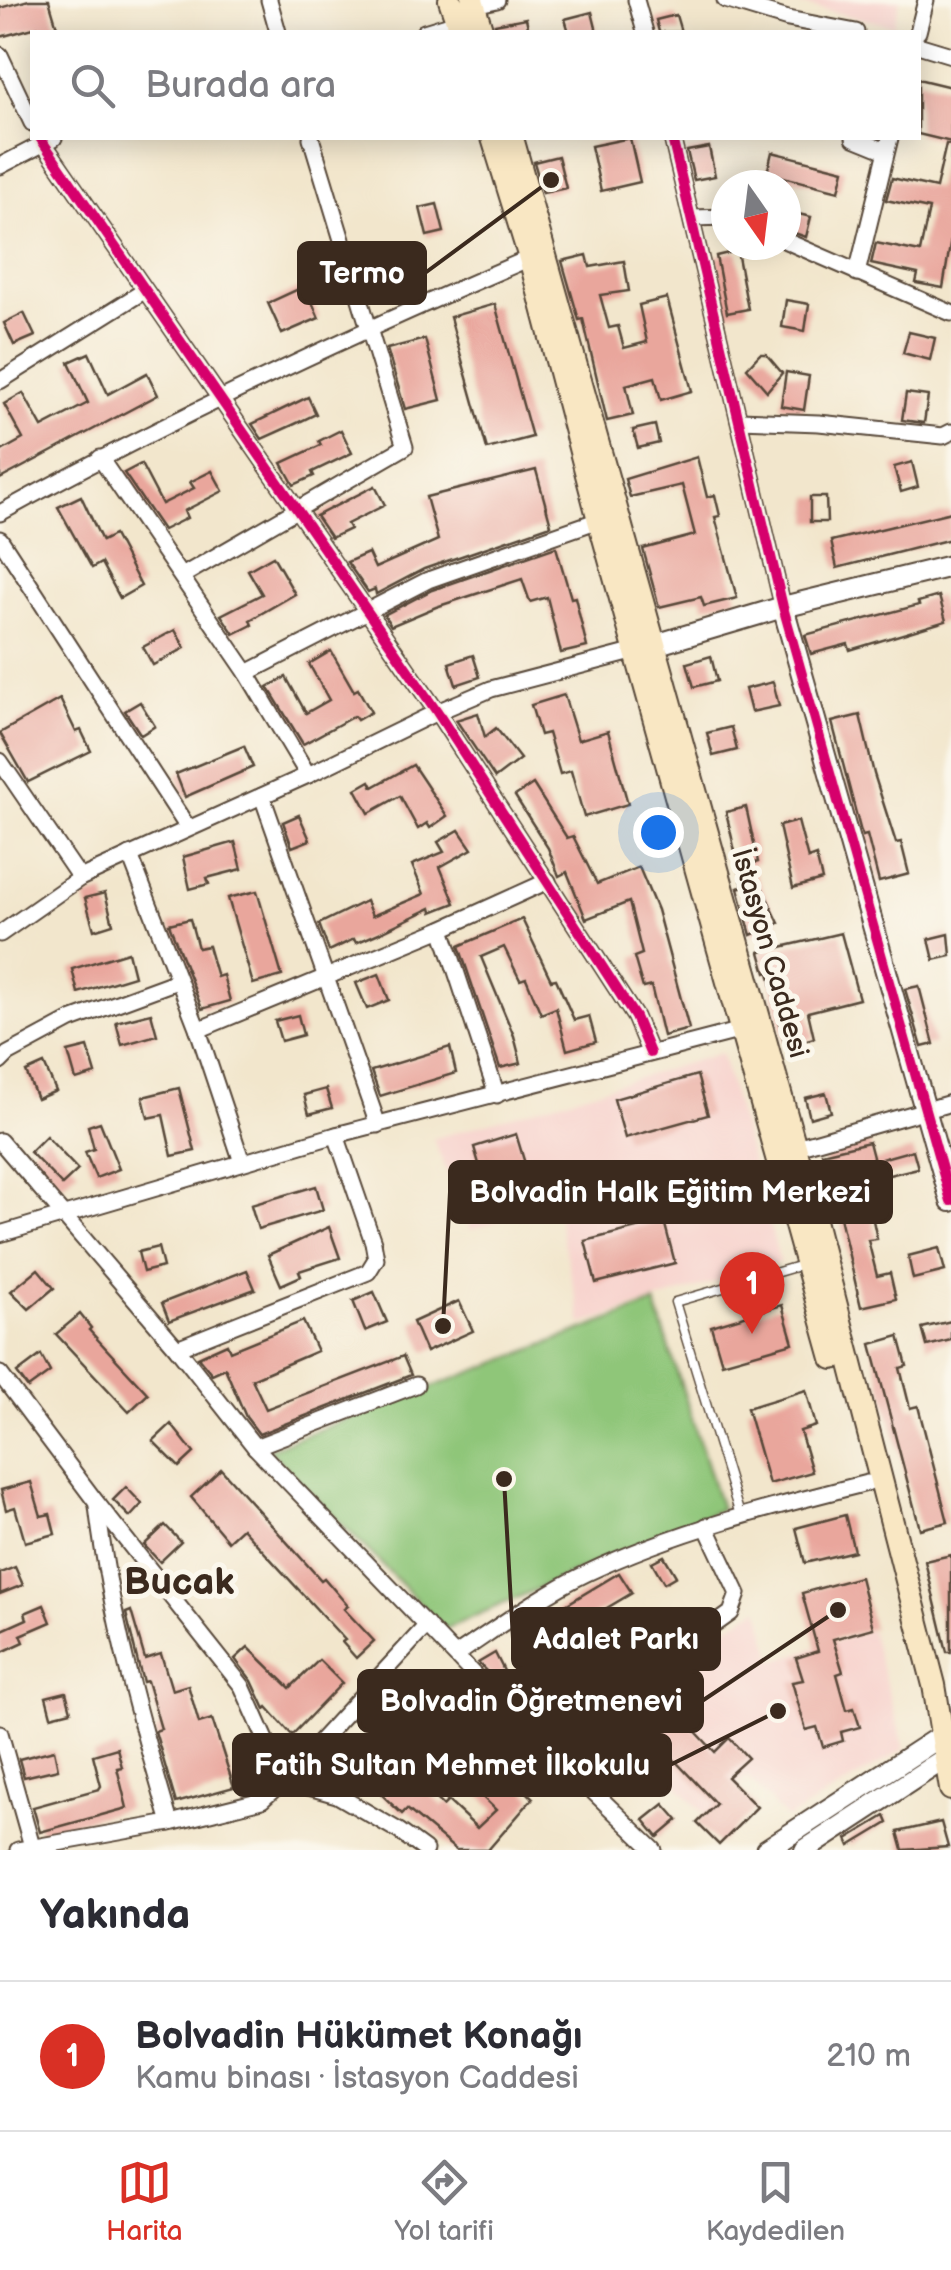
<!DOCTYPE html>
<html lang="tr">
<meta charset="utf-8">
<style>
body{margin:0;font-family:"Balsamiq Sans",sans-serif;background:#f7f7f7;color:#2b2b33}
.compass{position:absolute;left:711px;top:170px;width:90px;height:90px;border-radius:50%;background:#fff;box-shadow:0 5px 25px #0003;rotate:166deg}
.you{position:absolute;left:658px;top:832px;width:35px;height:35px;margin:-25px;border:8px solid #fff;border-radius:50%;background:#1a73e8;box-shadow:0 0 0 15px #1a73e833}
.badge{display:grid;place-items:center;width:65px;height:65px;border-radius:50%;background:#d93025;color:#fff;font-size:32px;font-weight:700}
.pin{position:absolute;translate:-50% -82px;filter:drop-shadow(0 2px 5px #0008)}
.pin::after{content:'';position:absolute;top:52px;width:35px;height:30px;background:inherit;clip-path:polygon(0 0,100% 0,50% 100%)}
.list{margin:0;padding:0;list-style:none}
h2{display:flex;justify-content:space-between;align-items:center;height:130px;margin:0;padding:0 40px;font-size:42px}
h2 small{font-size:32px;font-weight:400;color:#7c7c81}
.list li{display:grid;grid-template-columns:65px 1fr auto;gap:30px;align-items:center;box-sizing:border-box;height:150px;padding:0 40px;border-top:2px solid #e1e1e2}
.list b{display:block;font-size:38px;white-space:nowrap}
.list p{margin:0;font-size:32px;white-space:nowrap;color:#7c7c81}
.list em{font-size:32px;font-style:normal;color:#7c7c81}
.icon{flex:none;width:55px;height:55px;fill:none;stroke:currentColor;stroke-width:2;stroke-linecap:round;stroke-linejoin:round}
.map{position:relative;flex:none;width:951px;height:1850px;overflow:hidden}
.search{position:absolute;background:#fff;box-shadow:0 5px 25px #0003;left:30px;right:30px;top:30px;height:110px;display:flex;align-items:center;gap:25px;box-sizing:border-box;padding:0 35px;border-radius:0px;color:#7c7c81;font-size:38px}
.sheet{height:280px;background:#fff}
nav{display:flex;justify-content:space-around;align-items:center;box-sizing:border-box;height:140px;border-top:2px solid #e1e1e2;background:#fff;font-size:28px;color:#7c7c81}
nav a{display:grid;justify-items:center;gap:5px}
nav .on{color:#d93025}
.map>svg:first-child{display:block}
</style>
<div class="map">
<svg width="951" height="1850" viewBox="0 0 951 1850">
<rect width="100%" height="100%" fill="#fbf7ec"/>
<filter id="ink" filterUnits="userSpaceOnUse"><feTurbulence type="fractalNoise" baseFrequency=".01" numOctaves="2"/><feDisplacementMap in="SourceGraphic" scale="20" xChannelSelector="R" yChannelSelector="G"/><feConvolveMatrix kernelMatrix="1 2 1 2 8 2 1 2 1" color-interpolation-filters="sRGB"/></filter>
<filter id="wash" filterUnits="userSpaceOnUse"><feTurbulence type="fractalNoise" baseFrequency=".0048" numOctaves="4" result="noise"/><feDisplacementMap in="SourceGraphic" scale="40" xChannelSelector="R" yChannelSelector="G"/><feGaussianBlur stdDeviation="2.25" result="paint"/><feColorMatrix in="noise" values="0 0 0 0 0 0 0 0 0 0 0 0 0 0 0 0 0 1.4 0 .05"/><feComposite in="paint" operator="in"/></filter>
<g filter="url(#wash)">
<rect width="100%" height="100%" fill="#f2e6cc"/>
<g fill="#f7d0cb">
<polygon points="780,0 900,0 894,26"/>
<polygon points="721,1053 780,1262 582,1324 554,1201 471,1230 433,1139"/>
<polygon points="759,1608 774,1661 870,1630 905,1749 787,1819 747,1777 705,1815 634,1737 688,1685 674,1667 731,1624"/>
</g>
<polygon fill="#8fc679" stroke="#65784c" stroke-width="2.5" points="655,1303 721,1509 445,1629 268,1449"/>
<g id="blocks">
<g fill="#e9a69c">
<polygon points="29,0 49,0 57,27 38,32 37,27 0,37 0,8"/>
<polygon points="592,12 597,32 569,32 565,19"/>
<polygon points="676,15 681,32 659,32 656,20"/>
<polygon points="526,18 529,32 497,32 495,24"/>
<polygon points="918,79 951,87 951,142 918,134"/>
<polygon points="630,138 640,182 601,191 591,146"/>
<polygon points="946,144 951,145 951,239 943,288 916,283 918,274 871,264 876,243 920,252 929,209 886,200 892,178 936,188"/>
<polygon points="709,147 715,176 694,180 687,151"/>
<polygon points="772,152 844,170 839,191 767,173"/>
<polygon points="558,156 566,188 543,193 534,162"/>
<polygon points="437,204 444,232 427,236 420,208"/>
<polygon points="786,211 811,217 806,237 786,230"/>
<polygon points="737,251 748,309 727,313 716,256"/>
<polygon points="587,255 590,267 624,261 629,291 600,295 609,328 618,326 624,348 647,342 639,305 667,298 692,391 661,400 655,377 626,385 633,415 607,421 583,319 579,320 562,261"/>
<polygon points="305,286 319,318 282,334 268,303"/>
<polygon points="786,300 809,304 805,331 782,327"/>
<polygon points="495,304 532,437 487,449 450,317"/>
<polygon points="24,313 35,336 14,345 4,323"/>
<polygon points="909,332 935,338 930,360 903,353"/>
<polygon points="425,339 441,400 405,409 387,349"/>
<polygon points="89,353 108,394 147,373 158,395 0,479 0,452 23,439 4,404 23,393 42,427 88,403 69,362"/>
<polygon points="760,354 766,354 782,373 767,391 747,368"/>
<polygon points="786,372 809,376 804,410 781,406"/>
<polygon points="906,393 928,396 924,423 902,420"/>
<polygon points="308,397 316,414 295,424 262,439 252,424"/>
<polygon points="655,425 659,443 638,448 633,430"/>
<polygon points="341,430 352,453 312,472 314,476 294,485 282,463 321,445 319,441"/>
<polygon points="697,457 707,497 715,495 720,516 715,517 737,598 704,606 701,597 659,607 643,549 695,535 682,485 630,497 625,479"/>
<polygon points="912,462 918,487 901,492 894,467"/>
<polygon points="141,464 162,504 194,488 190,482 212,471 223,491 184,511 187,518 163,530 124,473"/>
<polygon points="536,470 551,525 424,569 376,594 375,589 368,592 347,562 368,553 375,568 438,540 426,497"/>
<polygon points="375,486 385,505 347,524 350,529 331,538 316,516"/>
<polygon points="81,496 102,541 114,535 141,586 120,598 101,563 92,568 58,507"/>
<polygon points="810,497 826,497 827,522 810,522"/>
<polygon points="951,512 951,539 837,568 831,541"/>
<polygon points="556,547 571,598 575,597 587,647 561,653 547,597 530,602 522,579 436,607 391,626 384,615 432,590"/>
<polygon points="273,556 295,594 250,620 252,625 234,634 221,615 262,594 248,570"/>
<polygon points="939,596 946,621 850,650 848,644 811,654 805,635 919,605 918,602"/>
<polygon points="175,630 185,648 153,665 143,647"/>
<polygon points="331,651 354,691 358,689 371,712 357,720 354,716 303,744 268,687 286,677 306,713 329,700 309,664"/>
<polygon points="473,655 480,677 456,685 449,663"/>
<polygon points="711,656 717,681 694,687 687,663"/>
<polygon points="773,682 779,706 751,712 745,689"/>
<polygon points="564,695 578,740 608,731 628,804 584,817 571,771 560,774 548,733 540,735 531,705"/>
<polygon points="60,699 76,732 81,730 91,751 28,782 0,733"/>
<polygon points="140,702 155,726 141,735 125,711"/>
<polygon points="478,713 485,737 496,728 520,759 495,778 456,720"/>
<polygon points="860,715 874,774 896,843 901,842 909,874 879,882 867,835 862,836 832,722"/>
<polygon points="731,727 737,750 713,756 707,733"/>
<polygon points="244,746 253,767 185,797 176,774"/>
<polygon points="413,765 447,816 430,828 427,823 418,829 400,796 369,813 356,789 370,781 373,787"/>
<polygon points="533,784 567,838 573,836 597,884 639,867 657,910 689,1029 663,1036 651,986 643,988 634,957 642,954 629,902 586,919 567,872 559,876 548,848 515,796"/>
<polygon points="746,807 758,862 751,864 779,923 751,935 738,888 743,886 726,812"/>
<polygon points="299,815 310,840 292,847 283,822"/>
<polygon points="798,821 808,859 816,856 822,880 793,888 779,826"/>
<polygon points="459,830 472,849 440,867 455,903 432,912 431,908 379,933 356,943 354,939 329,951 319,924 366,901 372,916 424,894 412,865 444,852 438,842"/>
<polygon points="235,842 242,869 207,878 209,884 190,889 183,857"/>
<polygon points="257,891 282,976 253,984 228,898"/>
<polygon points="105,893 113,924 94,930 85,898"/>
<polygon points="190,919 198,948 208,946 217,977 223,975 230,1001 202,1009 169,924"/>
<polygon points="522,919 551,980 556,979 574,1020 589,1016 596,1042 567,1050 556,1008 541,1014 526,978 520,980 504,947 481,957 514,1036 521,1063 500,1068 459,946"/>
<polygon points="841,933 859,999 808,1012 814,1038 785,1046 769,972 766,973 760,952"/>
<polygon points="949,934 951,956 934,960 929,939"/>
<polygon points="128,952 134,976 78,993 72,969"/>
<polygon points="379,974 389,1000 367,1009 356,983"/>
<polygon points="919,986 934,1044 922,1047 905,989"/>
<polygon points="151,1013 157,1035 122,1045 116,1022"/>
<polygon points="298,1015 303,1035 281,1041 275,1021"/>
<polygon points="88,1047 96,1074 76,1080 68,1052"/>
<polygon points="450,1047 456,1073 380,1096 371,1071"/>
<polygon points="44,1064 56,1091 37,1099 26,1072"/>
<polygon points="697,1075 708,1115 625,1138 614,1099"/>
<polygon points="179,1088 195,1151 172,1156 163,1115 148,1118 143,1097"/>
<polygon points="326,1089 332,1108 309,1114 304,1095"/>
<polygon points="826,1093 831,1112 810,1118 805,1098"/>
<polygon points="100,1122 119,1169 96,1178 85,1152 94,1149 88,1126"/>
<polygon points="516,1134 526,1167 509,1172 513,1186 488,1194 474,1147"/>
<polygon points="46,1136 78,1170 62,1185 30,1152"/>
<polygon points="869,1142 874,1161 913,1150 918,1168 831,1189 822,1153"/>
<polygon points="316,1186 323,1210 258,1229 251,1205"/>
<polygon points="871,1211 877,1239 868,1240 877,1276 890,1273 896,1299 861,1307 840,1217"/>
<polygon points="664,1221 675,1263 596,1283 585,1241"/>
<polygon points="329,1227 340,1258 299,1271 301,1276 281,1285 268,1255"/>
<polygon points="158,1247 163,1267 143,1272 138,1252"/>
<polygon points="939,1248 945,1271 913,1279 908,1256"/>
<polygon points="38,1269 54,1288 29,1309 11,1291"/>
<polygon points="247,1270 255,1289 169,1321 162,1303"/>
<polygon points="374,1292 387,1322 365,1331 353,1301"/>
<polygon points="459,1301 473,1331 426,1352 413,1322"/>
<polygon points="782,1305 793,1343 722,1363 711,1326"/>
<polygon points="80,1314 91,1328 89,1330 148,1394 129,1412 56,1334"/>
<polygon points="303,1321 317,1351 252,1379 266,1409 403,1356 411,1375 259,1434 246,1417 225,1368 212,1374 198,1357 227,1344 230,1351"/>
<polygon points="951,1321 951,1340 927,1346 922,1328"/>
<polygon points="899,1336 907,1366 900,1368 910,1408 918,1406 948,1522 920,1529 871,1344"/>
<polygon points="41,1355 50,1372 28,1388 17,1373"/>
<polygon points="806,1390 816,1426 800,1431 812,1472 769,1484 747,1408"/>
<polygon points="171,1424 194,1453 179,1467 153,1441"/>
<polygon points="221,1469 321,1580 324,1578 348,1606 344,1609 374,1641 356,1658 342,1642 345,1640 242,1528 228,1541 191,1497"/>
<polygon points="31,1482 41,1516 50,1514 55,1534 25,1542 15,1507 6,1510 1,1490"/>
<polygon points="126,1487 142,1504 130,1517 113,1500"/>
<polygon points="845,1515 854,1551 805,1563 796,1528"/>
<polygon points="165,1525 181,1542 160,1562 144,1545"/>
<polygon points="951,1555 951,1652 947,1652 925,1561"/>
<polygon points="664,1556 676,1576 664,1583 652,1562"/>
<polygon points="15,1567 23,1585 0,1594 0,1573"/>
<polygon points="619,1573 632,1593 551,1641 539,1621"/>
<polygon points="860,1577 873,1628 833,1639 843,1672 837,1674 847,1710 854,1708 860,1727 841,1732 843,1741 823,1747 817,1727 806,1730 792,1682 803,1680 796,1658 818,1651 802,1593"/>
<polygon points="44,1605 51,1622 21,1635 24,1642 0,1653 0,1631 27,1619 25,1613"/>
<polygon points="131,1611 145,1659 161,1654 172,1690 188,1685 199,1723 212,1719 234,1787 176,1803 155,1731 161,1729 147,1681 143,1682 138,1663 126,1613"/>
<polygon points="619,1633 634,1659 572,1691 576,1698 537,1722 526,1711 533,1704 529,1699 577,1670 574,1664 611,1646 608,1640"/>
<polygon points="248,1647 290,1688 319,1660 342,1683 292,1735 267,1707 265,1709 252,1681 235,1659"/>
<polygon points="495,1653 505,1673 494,1679 478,1663"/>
<polygon points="66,1692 71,1711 51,1716 46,1697"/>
<polygon points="688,1694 702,1709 687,1722 715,1752 729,1738 748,1758 727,1777 757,1807 719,1845 697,1823 716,1804 648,1732"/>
<polygon points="456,1721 470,1736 447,1756 434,1741"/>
<polygon points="587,1729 628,1781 612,1794 563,1747"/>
<polygon points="117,1748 122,1767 117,1768 127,1808 40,1832 33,1807 99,1789 101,1786 93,1755"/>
<polygon points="54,1750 58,1769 24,1777 19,1759"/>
<polygon points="484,1755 489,1755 533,1798 488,1850 456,1850 407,1809 402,1814 382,1795 406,1770 443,1806 448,1801 477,1828 496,1810 462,1777"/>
<polygon points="664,1804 678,1820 658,1837 644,1820"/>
<polygon points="885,1816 888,1823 850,1846 847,1839"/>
<polygon points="941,1822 948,1847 903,1850 898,1832"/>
</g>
</g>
</g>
<g filter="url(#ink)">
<use href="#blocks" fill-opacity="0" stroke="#564638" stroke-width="2.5"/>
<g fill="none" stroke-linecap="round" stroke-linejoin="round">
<defs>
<polyline id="service" points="740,1515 675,1302 802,1265"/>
<g id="minor">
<polyline points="269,0 278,32"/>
<polyline points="636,0 645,32"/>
<polyline points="725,0 788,19 856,32"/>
<polyline points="474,5 497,0"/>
<polyline points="424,32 457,22"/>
<polyline points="918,32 926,0"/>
<polyline points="918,45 951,55"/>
<polyline points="0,55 32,123"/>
<polyline points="40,138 437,712 635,1017 650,1053"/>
<polyline points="672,138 783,607"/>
<polyline points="854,138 886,151"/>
<polyline points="0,166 54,138"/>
<polyline points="693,218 726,217"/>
<polyline points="786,241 951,313"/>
<polyline points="857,273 890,138"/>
<polyline points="0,381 144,291"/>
<polyline points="739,420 819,423 943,436 951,432"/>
<polyline points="100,458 247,673 308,775"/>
<path d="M0,513c172,-95 350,-178 530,-255"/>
<polyline points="0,539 188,828"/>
<polyline points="182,576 405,447 311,138"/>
<polyline points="247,673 428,580 599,520"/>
<polyline points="0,761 80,878"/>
<polyline points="262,796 378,1125"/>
<polyline points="130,855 198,1030 242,1162"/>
<polyline points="442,929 497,1095"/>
<polyline points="0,934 80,878 308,775 437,712 491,689 636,651"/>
<polyline points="198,1030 442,929 548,881"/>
<polyline points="0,1062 8,1054 71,1020 177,981"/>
<polyline points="0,1141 177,1348 255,1447 500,1702 654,1850"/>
<polyline points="786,1150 951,1103"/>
<polyline points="0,1234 336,1135 742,1030"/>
<polyline points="177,1348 368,1272 376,1259 373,1242 336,1135"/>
<polyline points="0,1374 96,1502 242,1686 284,1780 337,1795 399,1831 425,1850"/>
<polyline points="255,1447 416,1385"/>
<path d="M97,1506c13,108 42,212 73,317"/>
<path d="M456,1655c42,-28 85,-60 131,-82 89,-42 184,-66 280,-90"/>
<polyline points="0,1733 33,1850"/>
<polyline points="547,1744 731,1613 738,1594 706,1526"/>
<polyline points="18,1850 170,1823 262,1800 284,1780 427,1625"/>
</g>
<g id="tertiary">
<polyline points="783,607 951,1201"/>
<polyline points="638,650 783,607 951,566"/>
<polyline points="766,1850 941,1736"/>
<polyline points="805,1850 944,1759"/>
</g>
<g id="secondary">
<polyline points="450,0 461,32"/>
<polyline points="472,0 482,32"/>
<polyline points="493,138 530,258 599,520 833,1358"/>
<polyline points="512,138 795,1147 934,1685 951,1789"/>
</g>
</defs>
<use href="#service" stroke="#564638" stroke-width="11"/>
<use href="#minor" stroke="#564638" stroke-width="19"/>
<use href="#tertiary" stroke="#564638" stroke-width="24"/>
<use href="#secondary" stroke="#564638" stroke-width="26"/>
<use href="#service" stroke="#fff" stroke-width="8"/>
<use href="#minor" stroke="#fff" stroke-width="15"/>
<use href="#tertiary" stroke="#fff" stroke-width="20"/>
<use href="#secondary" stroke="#f9e7c3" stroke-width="22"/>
<defs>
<g id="cycleway">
<polyline points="40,138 437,712 635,1017 650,1053"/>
<polyline points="672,138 783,607 951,1201"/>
</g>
</defs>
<use href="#cycleway" stroke="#fbf7ec" stroke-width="16"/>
<use href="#cycleway" stroke="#d6006c" stroke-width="10"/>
</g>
</g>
<g text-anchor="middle" stroke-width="10" stroke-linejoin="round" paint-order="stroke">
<g font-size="28" fill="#3b2a1e" stroke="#fbf7ec">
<text transform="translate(771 953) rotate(74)" y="10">İstasyon Caddesi</text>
</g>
<g font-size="38" font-weight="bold" fill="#3b2a1e" stroke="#fbf7ec">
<text x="179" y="1594">Bucak</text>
</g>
</g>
<path fill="none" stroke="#3b2a1e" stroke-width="4" d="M551 180L425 273M443 1326L450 1192M504 1479L513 1639M838 1610L702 1701M778 1711L670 1765"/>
<g fill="#3b2a1e" stroke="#fbf7ec" stroke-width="4">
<circle cx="551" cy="180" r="10"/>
<circle cx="443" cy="1326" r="10"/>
<circle cx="504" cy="1479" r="10"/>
<circle cx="838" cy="1610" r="10"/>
<circle cx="778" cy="1711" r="10"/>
</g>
<g fill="#3b2a1e" stroke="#3b2a1e" stroke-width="4">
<rect x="299" y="243" width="126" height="60" rx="10"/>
<rect x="450" y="1162" width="441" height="60" rx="10"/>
<rect x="513" y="1609" width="206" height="60" rx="10"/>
<rect x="359" y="1671" width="343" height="60" rx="10"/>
<rect x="234" y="1735" width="436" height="60" rx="10"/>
</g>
<g font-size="30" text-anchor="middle" font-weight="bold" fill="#fff">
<text x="362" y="283">Termo</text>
<text x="670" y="1202">Bolvadin Halk Eğitim Merkezi</text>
<text x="616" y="1649">Adalet Parkı</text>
<text x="531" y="1711">Bolvadin Öğretmenevi</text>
<text x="452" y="1775">Fatih Sultan Mehmet İlkokulu</text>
</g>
</svg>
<svg class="compass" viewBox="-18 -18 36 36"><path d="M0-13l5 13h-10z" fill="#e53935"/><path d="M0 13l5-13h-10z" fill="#7c7c81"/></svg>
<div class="you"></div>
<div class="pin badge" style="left:752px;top:1334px">1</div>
<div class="search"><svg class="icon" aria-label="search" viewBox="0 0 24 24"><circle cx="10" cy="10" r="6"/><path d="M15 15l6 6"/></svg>Burada ara</div>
</div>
<section class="sheet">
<h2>Yakında<small></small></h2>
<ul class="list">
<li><span class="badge">1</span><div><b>Bolvadin Hükümet Konağı</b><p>Kamu binası · İstasyon Caddesi</p></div><em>210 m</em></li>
</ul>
</section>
<nav>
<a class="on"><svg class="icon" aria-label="map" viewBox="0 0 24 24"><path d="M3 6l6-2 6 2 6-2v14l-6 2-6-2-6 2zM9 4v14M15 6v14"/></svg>Harita</a>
<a><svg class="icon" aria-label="directions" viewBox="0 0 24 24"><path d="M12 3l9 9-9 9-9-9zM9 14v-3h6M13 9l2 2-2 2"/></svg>Yol tarifi</a>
<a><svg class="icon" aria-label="saved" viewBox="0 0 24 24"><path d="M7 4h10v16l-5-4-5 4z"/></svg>Kaydedilen</a>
</nav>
